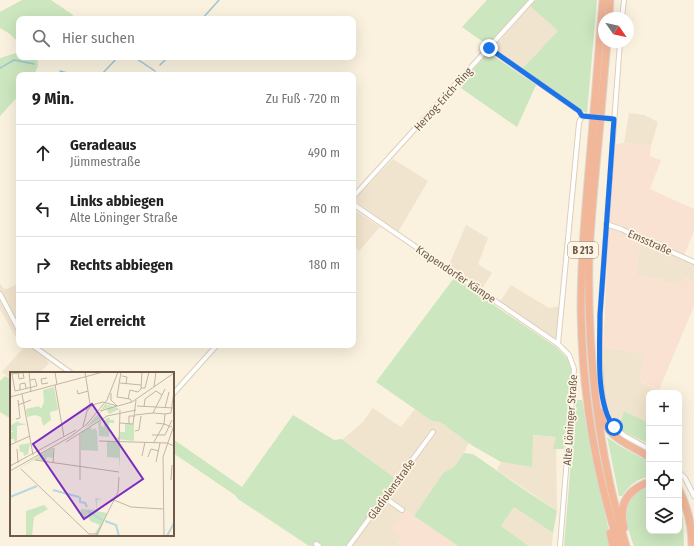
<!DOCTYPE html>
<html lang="de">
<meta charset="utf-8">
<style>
body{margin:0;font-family:"Fira Sans Condensed",sans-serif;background:#f6f6f6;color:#222}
.controls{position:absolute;right:12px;bottom:12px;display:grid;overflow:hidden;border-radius:8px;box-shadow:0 4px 16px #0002}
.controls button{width:36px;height:36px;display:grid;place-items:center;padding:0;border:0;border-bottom:1px solid #e0e0e0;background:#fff;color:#222;font:20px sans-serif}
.compass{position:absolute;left:598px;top:12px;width:36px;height:36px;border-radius:50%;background:#fff;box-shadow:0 4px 16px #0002;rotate:124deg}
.stop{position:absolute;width:12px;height:12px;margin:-9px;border:3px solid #1a73e8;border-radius:50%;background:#fff}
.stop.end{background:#1a73e8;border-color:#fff;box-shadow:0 1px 4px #0008}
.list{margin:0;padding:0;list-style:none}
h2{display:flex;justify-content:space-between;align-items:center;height:52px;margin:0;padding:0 16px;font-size:17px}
h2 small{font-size:13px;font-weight:400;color:#767676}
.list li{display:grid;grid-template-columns:26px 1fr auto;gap:12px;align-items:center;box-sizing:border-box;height:56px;padding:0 16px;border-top:1px solid #e0e0e0}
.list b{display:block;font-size:15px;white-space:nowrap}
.list p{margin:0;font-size:13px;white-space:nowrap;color:#767676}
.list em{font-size:13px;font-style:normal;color:#767676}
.icon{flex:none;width:22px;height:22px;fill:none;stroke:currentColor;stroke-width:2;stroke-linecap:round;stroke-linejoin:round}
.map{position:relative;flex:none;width:694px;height:546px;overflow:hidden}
.search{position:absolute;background:#fff;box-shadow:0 4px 16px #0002;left:16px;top:16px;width:340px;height:44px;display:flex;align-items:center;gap:10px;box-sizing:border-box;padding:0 14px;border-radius:8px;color:#767676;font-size:15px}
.panel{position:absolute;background:#fff;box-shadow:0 4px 16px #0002;left:16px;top:72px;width:340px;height:276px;border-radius:8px}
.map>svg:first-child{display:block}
</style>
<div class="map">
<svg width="694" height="546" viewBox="0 0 694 546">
<rect width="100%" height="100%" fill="#faf2df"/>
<g fill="#f1e4ce">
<polygon points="530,6 558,31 522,69 494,49 494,47"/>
<polygon points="629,113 644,115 658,122 651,146 624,143"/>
<polygon points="393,159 428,181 398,232 354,200"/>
<polygon points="353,209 380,227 359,251 353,246"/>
<polygon points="466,225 488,238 478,264 492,273 481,290 448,267"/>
<polygon points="647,239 684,256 683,260 694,265 694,282 685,278 681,286 661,280 636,276 640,242"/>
<polygon points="0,283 3,288 7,289 19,283 19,343 0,309"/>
<polygon points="511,285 549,308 560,306 557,342 499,303"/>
<polygon points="20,345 36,345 49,363 40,373 11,373 11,379 2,372 22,349"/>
<polygon points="603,347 644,353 640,381 663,393 649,393 649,423 624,411 619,427 613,423 608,409 604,392"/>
<polygon points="373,408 401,427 415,409 432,421 440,422 469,443 464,453 454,467 443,473 414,516 405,510 402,537 396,546 352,546 385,500 396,479 343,439 363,422"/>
<polygon points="532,435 556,437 557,511 497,470 501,462 532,467"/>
<polygon points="514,507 553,533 552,546 529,546 501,526"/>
</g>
<g fill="#fae2d3">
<polygon points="624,143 651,146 650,156 661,160 650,189 694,209 694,231 684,256 647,240 646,243 640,242 636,276 661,280 681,286 685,278 694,282 694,306 659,390 640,381 643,353 603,347 609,228 616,144"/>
<polygon points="405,510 458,546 396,546 402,537 391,530"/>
</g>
<g fill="#cce6bf">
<polygon points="22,0 51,0 73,15 73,19 19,19 19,43 10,34 0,28 0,12"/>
<polygon points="487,0 529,0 489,44 486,44 462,27"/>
<polygon points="536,0 597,0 587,113 580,110 522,69 558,31 530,6"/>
<polygon points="19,52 19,57 37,57 38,66 34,75 19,75 19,95 0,116 0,58"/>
<polygon points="486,55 492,55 536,85 517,127 458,86"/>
<polygon points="454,278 556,347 568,359 572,367 564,449 553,449 556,437 533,435 532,467 501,462 473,446 440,422 432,421 376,382"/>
<polygon points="5,376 11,379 11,419 0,412 0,381"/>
<polygon points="576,400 582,400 588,433 612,546 564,546"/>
<polygon points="624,411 649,423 649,444 624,432 619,427"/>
<polygon points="293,415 334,440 342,439 396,479 347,546 309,546 238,499 235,495 173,453 173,439 242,487"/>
<path d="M607,437l11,8 31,17v15c-12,1 -20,9 -27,19h-3z"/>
<polygon points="464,453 473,454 529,493 557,511 553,533 514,507 501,526 529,546 458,546 414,516 443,473 454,467"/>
<path d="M649,487v44h30v-23l4,11 1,27h-50c-9,-24 -15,-49 15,-59z"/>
</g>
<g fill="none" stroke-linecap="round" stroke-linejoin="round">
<g stroke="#9dc6d3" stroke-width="1.5">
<polyline points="202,19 219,0"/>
<polyline points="134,57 155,71"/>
<polyline points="160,65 168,57"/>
<polyline points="0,68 14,60 34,64"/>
<polyline points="60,71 75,75"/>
<polyline points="101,75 118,57"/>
</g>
<defs>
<g id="street">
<polyline points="622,18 624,0"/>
<polyline points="620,42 600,315 600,361 602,393 606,414 614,427 625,436 649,449"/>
<polyline points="489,48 579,111 582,116"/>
<polyline points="353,197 532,0"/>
<polyline points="353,204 558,344"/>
<polyline points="606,224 621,229 694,262"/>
<polyline points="0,294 19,330"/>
<polyline points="32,345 71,373"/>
<polyline points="173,394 217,345"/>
<polyline points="679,472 685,478 694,496"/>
<polyline points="385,498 402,510"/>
<polyline points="316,544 319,546"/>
<polyline points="349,546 433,432"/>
<path d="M560,546l14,-177 -5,-14 -11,-11 21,-221c1,-4 2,-6 6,-7l29,3"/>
</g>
<g id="highway">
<polyline points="609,18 610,0"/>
<polyline points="594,111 603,0"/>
<polyline points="601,111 607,42"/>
<path d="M593,123c-5,62 -12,125 -12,187 1,80 14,160 38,236"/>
<path d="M600,123c-4,44 -9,89 -11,133 -2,100 8,194 37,290"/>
<path d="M600,412c7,27 28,31 49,45"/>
<path d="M679,490c9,18 13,35 13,56"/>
<path d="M624,528c-6,-23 3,-38 25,-46"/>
<polyline points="610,533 613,546"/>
</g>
</defs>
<use href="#street" stroke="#ddcfbc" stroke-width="6"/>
<use href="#highway" stroke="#dcd7d3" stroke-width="9"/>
<use href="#street" stroke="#fff" stroke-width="4"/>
<use href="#highway" stroke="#f2b799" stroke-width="7"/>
<defs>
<g id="highway-bridge">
<polyline points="593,123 594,111"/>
<polyline points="600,123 601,111"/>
</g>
</defs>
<use href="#highway-bridge" stroke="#dcd7d3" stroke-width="9" stroke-linecap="butt"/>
<use href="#highway-bridge" stroke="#f2b799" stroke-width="7"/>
</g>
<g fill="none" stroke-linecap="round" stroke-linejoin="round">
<path stroke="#1a73e8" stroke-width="5" d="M489,48l90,63 3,5 32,3 -14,196c0,30 -5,88 14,112"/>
</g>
<g text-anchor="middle" stroke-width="3.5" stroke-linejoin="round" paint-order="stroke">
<rect fill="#fef6e5" stroke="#9a8878" stroke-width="1" x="568" y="242" width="30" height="16" rx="3"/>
<g font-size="10" font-weight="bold" fill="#6f5949">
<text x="583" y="254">B 213</text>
</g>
<g font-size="11" fill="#6f5949" stroke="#fef6e5">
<text transform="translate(443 99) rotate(-48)" y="4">Herzog-Erich-Ring</text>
<text transform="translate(650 242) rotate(24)" y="4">Emsstraße</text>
<text transform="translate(456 274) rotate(34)" y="4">Krapendorfer Kämpe</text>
<text transform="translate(570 420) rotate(-86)" y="4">Alte Löninger Straße</text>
<text transform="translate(391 489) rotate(-54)" y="4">Gladiolenstraße</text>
</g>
</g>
<g transform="translate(10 372)">
<rect width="164" height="164" fill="#faf2df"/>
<path d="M44,15l4,23 -8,2 1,8 -8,6 -2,-9 -6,-2 -8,2 -1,-8 13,-3 2,3 3,-7 -1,-12zM95,32l15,5 -11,5 -2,-5 -5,2 -2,3 2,4 -17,10 15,-16 11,-6 -10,4zM99,45l1,3h4v3h-5v14l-10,-1 -1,-14 3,-1v5l3,1v-7zM8,49l1,2 8,1 -10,2v15l-3,1v-3h-4v-7h4l-4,-2v-4zM115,52h9v17l-18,-2 4,-3v-4h5zM81,55l1,3 3,-2 2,3 1,20 -17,-1v-18zM97,69l13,1v26l-1,-10 -12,-1zM20,71l-2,11 -4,2 -1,-4h-3l-1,-7zM43,75v11l-6,-1 -1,4 -12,-1 -24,14zM85,126l7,1 -5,1v11l10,2 -9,23 -3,-3 5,-8 -10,-4 -3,-8 -1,6 -6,-4 1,-6 16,1zM34,133l4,4 -14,8 -2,19h-6v-25z" fill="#cce6bf"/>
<path fill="none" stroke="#b6d8e2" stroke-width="2" d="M43,118l26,7M0,125l27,-11M70,125v5l5,1 2,4M78,139l14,9M95,149l11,4 3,11M157,164l7,-13"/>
<path fill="none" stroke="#c2b5a3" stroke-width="1" d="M19,0l2,20M45,0l2,13M75,0l5,32 -4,6M111,0l-4,25 13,2 2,3 42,-29M8,1l1,6 5,-1 -1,-5M0,2l19,-2M2,2l3,17 22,-5 -2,-7 -5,1M112,4l5,1 -1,7M37,6l-6,1 1,5 6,-1M110,11l21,2M45,13l9,52M144,15l2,-15M131,16h4l4,-16M155,17l-12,24 12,1 -1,10 8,3M10,18v-6l5,-1 1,5M67,18l1,4 10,-3M101,21v7l6,6M12,22l11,61M0,25l93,-25M118,27l2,-9 8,2 3,-3 1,-17M8,33l13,-5M127,34l37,2M134,35l1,-8 11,-8 6,4M155,36l4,-16M90,39l32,-9M155,42l6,-1 3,-22M125,43l18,-2M6,47l4,-1 -2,-18M110,51l13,1 3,-24M119,52v-8h6M73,54l4,-15 5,-6 11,-3 14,4M125,59l4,-1 2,-14M142,63h13l7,-15M89,69l68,2 7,3M56,70l41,-26 29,-6M144,70l10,-18 -8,-1M0,73l20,-9M109,73l1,-35M7,77l1,14M132,84l3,-14M138,85l3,-8 8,2M25,88l84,12M146,90l4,-19M43,91l1,-15M0,94l66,-36M11,97l68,65h8M0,99l60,-34 17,-13 20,-24 11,-28M70,108v-46M161,108l1,-15M104,128l17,7 32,2M86,164l22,-44 1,-15M154,164l-1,-79 10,-29"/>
<path fill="#7b2cbf" fill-opacity="0.15" stroke="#7b2cbf" stroke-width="2" d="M82,32l51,75 -59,40 -51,-75z"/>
<rect width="164" height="164" fill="none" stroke="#6f5949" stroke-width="2"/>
</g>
</svg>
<div class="controls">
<button>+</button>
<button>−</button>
<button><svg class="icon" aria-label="locate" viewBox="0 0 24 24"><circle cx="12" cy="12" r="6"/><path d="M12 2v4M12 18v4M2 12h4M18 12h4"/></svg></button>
<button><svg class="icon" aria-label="layers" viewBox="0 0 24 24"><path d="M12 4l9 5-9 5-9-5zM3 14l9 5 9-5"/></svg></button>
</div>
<svg class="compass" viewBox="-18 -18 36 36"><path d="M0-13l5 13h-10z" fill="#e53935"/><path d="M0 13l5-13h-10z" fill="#767676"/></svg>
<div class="stop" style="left:614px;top:427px"></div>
<div class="stop end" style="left:489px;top:48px"></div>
<div class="search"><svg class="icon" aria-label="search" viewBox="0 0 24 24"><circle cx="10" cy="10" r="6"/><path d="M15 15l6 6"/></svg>Hier suchen</div>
<section class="panel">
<h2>9 Min.<small>Zu Fuß · 720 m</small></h2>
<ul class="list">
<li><svg class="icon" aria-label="ahead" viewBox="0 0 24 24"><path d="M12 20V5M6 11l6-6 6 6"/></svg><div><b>Geradeaus</b><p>Jümmestraße</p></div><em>490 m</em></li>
<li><svg class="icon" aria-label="left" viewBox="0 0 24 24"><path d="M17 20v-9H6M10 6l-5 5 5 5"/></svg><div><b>Links abbiegen</b><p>Alte Löninger Straße</p></div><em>50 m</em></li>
<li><svg class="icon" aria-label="right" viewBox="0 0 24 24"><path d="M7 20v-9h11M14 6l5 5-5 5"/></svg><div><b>Rechts abbiegen</b></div><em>180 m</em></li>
<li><svg class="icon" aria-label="arrive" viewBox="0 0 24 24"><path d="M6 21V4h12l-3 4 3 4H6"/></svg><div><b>Ziel erreicht</b></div></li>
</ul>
</section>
</div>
